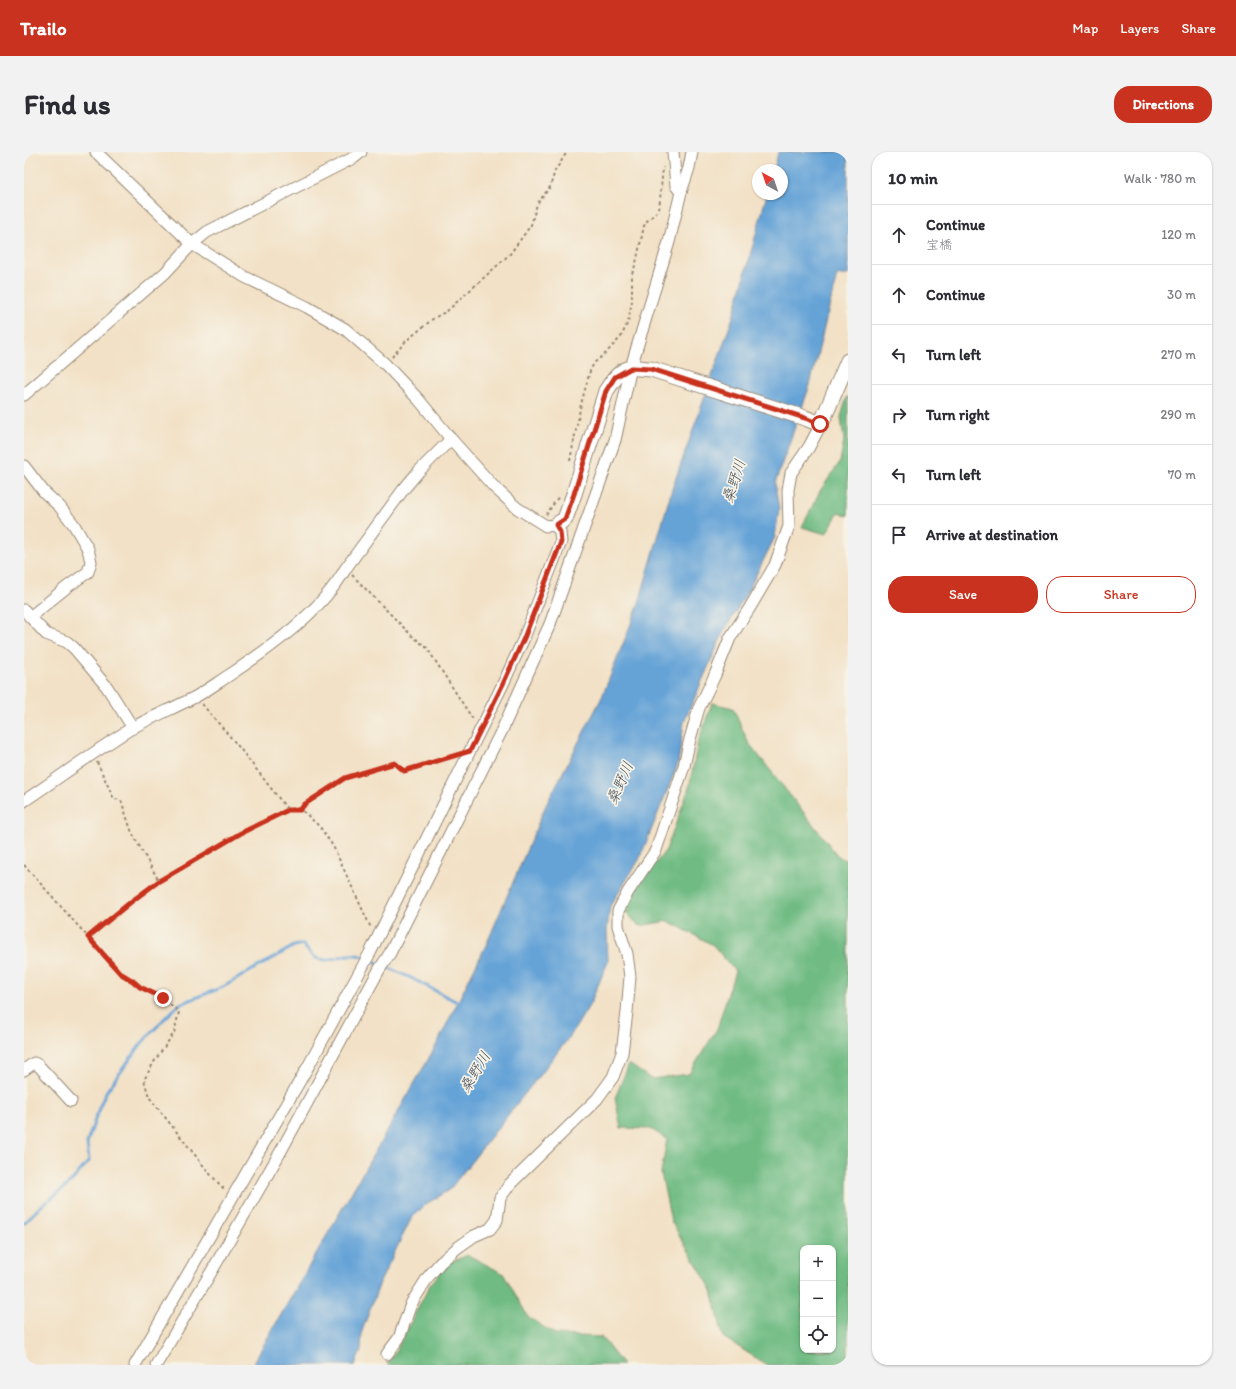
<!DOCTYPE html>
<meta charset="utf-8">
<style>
body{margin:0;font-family:Itim,"Klee One",sans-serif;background:#f2f2f3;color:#2b2b33}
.controls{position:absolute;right:12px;bottom:12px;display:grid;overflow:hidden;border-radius:8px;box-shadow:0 1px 3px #0004}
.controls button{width:36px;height:36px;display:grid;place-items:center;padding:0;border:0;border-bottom:1px solid #e1e1e2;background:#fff;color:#2b2b33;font:20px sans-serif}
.compass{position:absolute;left:728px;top:12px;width:36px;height:36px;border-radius:50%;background:#fff;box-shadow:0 1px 3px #0004;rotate:320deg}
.stop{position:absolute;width:12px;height:12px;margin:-9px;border:3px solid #c8321e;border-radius:50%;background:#fff}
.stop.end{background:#c8321e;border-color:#fff;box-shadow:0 1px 4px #0008}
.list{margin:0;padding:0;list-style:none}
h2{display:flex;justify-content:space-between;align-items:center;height:52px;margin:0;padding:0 16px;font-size:17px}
h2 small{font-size:13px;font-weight:400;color:#7c7c81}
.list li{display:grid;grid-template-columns:26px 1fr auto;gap:12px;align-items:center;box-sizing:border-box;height:60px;padding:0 16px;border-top:1px solid #e1e1e2}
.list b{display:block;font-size:15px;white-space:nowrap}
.list p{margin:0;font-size:13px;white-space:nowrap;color:#7c7c81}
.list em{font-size:13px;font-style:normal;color:#7c7c81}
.actions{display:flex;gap:8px;padding:12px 16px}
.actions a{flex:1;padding:9px 0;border:1px solid #c8321e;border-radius:16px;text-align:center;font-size:14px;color:#c8321e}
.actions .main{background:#c8321e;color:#fff}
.icon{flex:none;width:22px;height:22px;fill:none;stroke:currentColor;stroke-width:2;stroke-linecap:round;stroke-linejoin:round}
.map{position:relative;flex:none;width:824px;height:1213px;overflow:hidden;border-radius:16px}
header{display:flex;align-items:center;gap:24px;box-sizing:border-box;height:56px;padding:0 20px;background:#c8321e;color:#fff}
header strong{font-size:19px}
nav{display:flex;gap:22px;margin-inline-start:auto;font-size:14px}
.intro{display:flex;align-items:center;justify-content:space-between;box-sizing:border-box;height:96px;padding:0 24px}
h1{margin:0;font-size:28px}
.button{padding:10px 18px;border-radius:16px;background:#c8321e;color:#fff;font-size:14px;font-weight:700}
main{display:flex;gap:24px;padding:0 24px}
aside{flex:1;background:#fff;border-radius:16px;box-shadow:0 1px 3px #0004}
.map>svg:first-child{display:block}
</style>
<header>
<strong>Trailo</strong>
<nav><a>Map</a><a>Layers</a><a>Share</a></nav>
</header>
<div class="intro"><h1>Find us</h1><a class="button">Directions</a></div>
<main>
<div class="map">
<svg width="824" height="1213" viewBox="0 0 824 1213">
<rect width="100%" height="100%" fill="#f7f3e8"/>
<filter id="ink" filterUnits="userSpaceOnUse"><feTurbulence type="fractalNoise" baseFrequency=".025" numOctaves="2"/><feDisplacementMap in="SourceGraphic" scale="8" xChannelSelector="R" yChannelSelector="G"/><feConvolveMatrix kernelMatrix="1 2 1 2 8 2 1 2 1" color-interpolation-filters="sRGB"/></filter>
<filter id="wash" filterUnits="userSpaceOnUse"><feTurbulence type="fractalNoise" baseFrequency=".012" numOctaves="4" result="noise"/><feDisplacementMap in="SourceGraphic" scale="16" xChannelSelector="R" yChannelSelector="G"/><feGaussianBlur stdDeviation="0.9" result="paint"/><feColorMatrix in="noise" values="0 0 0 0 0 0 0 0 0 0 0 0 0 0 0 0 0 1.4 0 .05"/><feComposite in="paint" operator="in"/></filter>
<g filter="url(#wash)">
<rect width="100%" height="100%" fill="#f2e1c6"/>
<g fill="#70bb83" stroke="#567250" fill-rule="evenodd">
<polygon points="823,244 824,245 824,364 815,360 802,382 778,375 796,339 816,310 820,288 817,265"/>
<path d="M688,551l21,5 15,34 90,114 10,6v503h-81l-44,-28 -11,-47 -41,-69 -10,-48 6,-34 -16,-10 -30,-1 -6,-30 14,-34 22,15 38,-5 28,-45 18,-58 -22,-26 -45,-24 -29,5 -13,-14 14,-29 26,-33 23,-62 9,-46zM779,1096h30v102h-30z"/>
<polygon points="444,1103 480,1122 504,1165 532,1183 577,1185 599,1213 363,1213 374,1195 406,1133 424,1111"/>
</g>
<polygon fill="#65a3d7" stroke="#50667a" points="754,0 824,0 824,123 813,123 786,233 751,331 755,357 751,385 724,439 700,479 660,570 654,612 615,708 586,754 583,778 584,810 566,852 547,883 426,1037 401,1053 387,1067 357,1128 338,1179 337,1199 331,1213 228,1213 413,892 463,791 522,653 578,545 614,454 648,337 709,165 743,42 758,42 758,18 750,18"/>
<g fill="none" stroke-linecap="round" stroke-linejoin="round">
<g stroke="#65a3d7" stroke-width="3">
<polyline points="345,807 387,826 437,852"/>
<path d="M0,1071l16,-16 29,-23 20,-23 -2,-18 12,-35 7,-16 35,-48 24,-26 15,-14 43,-17 71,-41 8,-2c4,4 9,11 14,14 15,7 31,-9 48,-1"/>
</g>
</g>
</g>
<g filter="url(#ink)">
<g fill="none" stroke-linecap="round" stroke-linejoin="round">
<defs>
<g id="street">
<polyline points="72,0 168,92 221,125 283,155 321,177 361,212 395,248 427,287 470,335 493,356 522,374 532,373 536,380 537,390 500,486 479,532 347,799 285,913 111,1213"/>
<polyline points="649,0 652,34 657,40"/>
<polyline points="0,243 141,121 168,92 183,80 331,5 337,0"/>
<polyline points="0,314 20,340 36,355 50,373 64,397 67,410 64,420 43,435 6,465"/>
<polyline points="0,458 22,482 43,490 50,496 83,535 109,576"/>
<path d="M0,649c36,-24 71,-50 108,-73 20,-11 42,-20 63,-31 11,-6 22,-14 33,-21 41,-27 93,-64 118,-108l57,-78 16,-19 32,-32"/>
<polyline points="0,918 10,911 14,913 47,949"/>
<polyline points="363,1202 375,1186 387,1152 404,1125 416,1111 433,1096 450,1084 466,1077 473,1068 476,1046 486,1032 573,947 589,925 598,901 603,860 606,825 603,802 594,774 594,759 604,740 632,698 660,614 666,587 675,556 691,523 706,486 725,457 751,413 765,374 764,338 767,321 785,295 797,272"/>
<polyline points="132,1213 189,1117 257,999 355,818 366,801 478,578 526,472 591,288 607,215 645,90 657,40 665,16 668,0"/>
</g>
<path id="secondary" d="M532,373l9,-6 9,-25 32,-103c6,-9 14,-22 26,-23 5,-1 13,1 19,1l154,49 16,6 27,-63"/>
</defs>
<use href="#street" stroke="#968672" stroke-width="13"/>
<use href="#secondary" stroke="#968672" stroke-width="17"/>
<g stroke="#968672" stroke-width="2" stroke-dasharray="3 3" stroke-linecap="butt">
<polyline points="368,205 382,189 410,166 423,159 486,102 507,73 513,52 526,35 531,19 543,0"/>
<polyline points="546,309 557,252 566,219 570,211 581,202 597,185 604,170 608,149 608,122 612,111 620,74 622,70 635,58 639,15"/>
<polyline points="522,363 535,344"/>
<polyline points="328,423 386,482 403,496 450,569"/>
<polyline points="178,552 214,594 264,658"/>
<polyline points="73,610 90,647 97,648 108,681 135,729"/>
<polyline points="275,658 281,653 321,626 371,611 380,619 432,603"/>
<polyline points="0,713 96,821 109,829 116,835 139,846 155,860 150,881 130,910 120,928 125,945 186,1022 201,1038"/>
<polyline points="65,785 108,749 135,729 217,681 264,658 270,657 280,660 296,675 309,694 347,776"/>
</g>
<use href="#street" stroke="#fff" stroke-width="11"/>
<use href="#secondary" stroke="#fff" stroke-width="15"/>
</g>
</g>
<g fill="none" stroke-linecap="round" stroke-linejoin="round" filter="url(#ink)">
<polyline stroke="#c8321e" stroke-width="5" points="139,846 116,835 109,829 96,821 64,785 108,749 135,729 217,681 264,658 276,658 281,652 321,626 371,611 380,619 446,599 479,532 500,486 537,390 536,380 532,373 541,367 550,342 582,239 591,225 607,216 627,217 781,266 796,272"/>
</g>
<g text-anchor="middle" stroke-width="3.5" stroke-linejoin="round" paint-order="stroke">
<g font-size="15" font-style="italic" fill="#4a545f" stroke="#f7f3e8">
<text transform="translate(710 329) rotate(-72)" y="5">桑野川</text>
<text transform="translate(596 631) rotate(-66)" y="5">桑野川</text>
<text transform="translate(451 920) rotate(-59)" y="5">桑野川</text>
</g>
</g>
</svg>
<div class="controls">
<button>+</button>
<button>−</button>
<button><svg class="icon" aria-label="locate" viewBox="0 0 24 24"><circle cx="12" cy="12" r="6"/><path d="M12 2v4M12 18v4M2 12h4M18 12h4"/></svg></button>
</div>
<svg class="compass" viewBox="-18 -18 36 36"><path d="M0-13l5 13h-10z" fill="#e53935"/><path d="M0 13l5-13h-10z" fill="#7c7c81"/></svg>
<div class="stop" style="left:796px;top:272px"></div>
<div class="stop end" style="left:139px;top:846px"></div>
</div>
<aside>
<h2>10 min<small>Walk · 780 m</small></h2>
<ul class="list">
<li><svg class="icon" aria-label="ahead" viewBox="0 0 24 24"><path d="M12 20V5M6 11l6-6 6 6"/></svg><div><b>Continue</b><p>宝橋</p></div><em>120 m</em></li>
<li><svg class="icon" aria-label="ahead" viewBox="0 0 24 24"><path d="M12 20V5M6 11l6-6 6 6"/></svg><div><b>Continue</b></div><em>30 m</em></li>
<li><svg class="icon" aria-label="left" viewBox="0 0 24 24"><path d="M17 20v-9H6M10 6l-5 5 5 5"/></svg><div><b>Turn left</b></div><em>270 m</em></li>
<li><svg class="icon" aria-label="right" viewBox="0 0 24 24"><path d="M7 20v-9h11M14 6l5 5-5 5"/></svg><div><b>Turn right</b></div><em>290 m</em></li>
<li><svg class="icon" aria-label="left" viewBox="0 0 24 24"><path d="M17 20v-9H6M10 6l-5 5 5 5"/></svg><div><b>Turn left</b></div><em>70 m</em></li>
<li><svg class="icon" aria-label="arrive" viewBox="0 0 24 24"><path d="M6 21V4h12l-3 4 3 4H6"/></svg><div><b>Arrive at destination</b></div></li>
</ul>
<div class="actions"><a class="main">Save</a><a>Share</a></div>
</aside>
</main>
